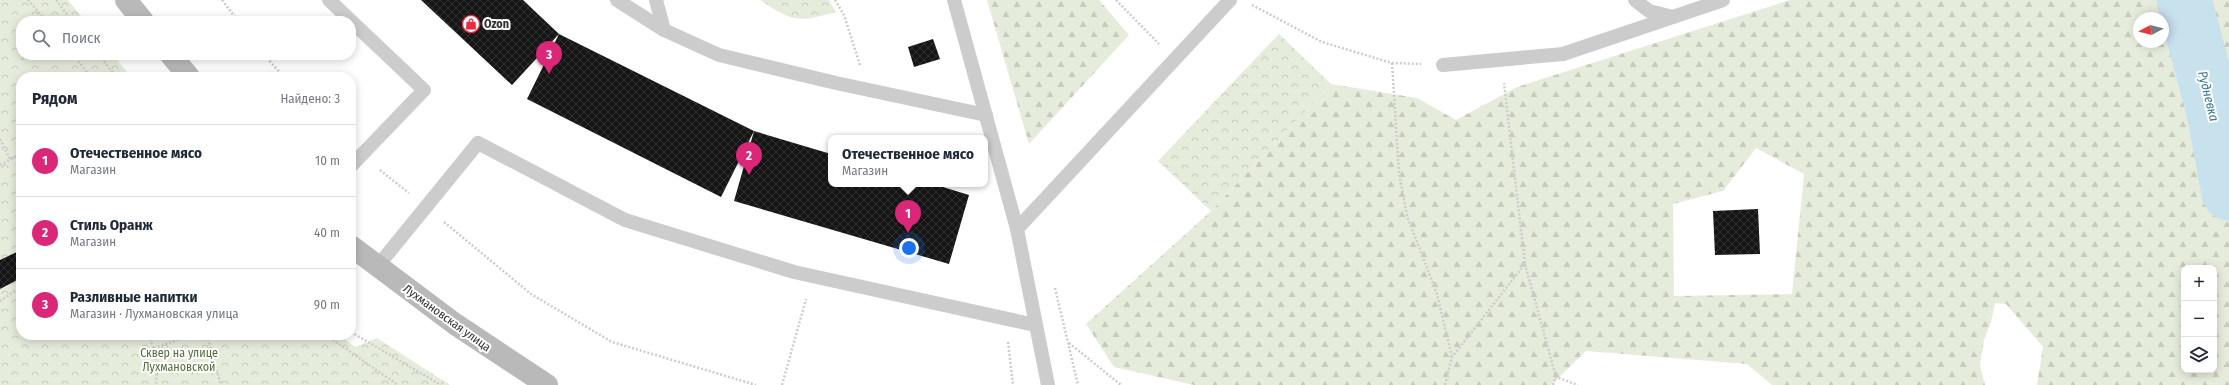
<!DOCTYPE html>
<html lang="ru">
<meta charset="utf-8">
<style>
body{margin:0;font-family:"Fira Sans Condensed",sans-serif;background:#f6f6f7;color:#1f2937}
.controls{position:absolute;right:12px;bottom:12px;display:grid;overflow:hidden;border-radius:8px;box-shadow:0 2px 10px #0003}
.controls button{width:36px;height:36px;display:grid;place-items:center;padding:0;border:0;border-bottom:1px solid #e0e1e3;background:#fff;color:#1f2937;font:20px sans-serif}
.compass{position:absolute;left:2133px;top:12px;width:36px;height:36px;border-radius:50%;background:#fff;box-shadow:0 2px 10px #0003;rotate:263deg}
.you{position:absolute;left:909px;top:248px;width:14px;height:14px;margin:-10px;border:3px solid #fff;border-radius:50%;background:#1a73e8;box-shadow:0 0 0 6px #1a73e833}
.badge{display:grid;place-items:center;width:26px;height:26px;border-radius:50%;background:#db2777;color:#fff;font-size:13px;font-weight:700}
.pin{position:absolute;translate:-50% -33px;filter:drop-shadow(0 1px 2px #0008)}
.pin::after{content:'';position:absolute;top:21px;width:14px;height:12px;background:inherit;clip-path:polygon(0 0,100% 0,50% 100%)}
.popup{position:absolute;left:828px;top:135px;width:160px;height:52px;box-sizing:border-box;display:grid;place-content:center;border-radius:8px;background:#fff;filter:drop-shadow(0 1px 3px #0005);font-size:13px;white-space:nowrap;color:#747a83}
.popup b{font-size:15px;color:#1f2937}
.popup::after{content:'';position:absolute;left:50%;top:100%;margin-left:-8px;border:8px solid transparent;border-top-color:#fff}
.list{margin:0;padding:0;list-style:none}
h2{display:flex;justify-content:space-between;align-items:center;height:52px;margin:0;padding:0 16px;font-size:17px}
h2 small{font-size:13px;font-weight:400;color:#747a83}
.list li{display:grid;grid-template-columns:26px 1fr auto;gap:12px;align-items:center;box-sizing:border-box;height:72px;padding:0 16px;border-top:1px solid #e0e1e3}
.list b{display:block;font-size:15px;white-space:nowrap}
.list p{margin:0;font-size:13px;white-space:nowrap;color:#747a83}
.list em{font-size:13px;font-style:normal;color:#747a83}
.icon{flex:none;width:22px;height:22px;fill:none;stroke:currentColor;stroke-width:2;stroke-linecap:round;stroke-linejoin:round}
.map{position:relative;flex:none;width:2229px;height:385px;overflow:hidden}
.search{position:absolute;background:#fff;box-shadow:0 2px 10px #0003;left:16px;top:16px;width:340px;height:44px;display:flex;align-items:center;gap:10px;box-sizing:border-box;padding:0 14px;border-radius:16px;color:#747a83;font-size:15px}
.panel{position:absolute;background:#fff;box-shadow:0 2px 10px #0003;left:16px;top:72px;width:340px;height:268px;border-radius:16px}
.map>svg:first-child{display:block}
</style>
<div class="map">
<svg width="2229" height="385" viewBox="0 0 2229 385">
<defs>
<pattern id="forest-firs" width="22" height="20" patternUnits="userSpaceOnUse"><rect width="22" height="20" fill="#e6ecdc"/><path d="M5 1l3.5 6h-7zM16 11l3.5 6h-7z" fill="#c6cbbd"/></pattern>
<pattern id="park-crowns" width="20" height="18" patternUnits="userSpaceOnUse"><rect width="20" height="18" fill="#e6ecdc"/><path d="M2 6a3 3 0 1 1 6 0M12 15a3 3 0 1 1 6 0" fill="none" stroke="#c6cbbd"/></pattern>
<pattern id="building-cross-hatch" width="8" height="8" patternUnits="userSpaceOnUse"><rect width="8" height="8" fill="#161616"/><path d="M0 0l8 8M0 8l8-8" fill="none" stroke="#303030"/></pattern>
</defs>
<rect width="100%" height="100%" fill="#fff"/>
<g fill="url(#forest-firs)" fill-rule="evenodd">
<polygon points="987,0 1099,0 1129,35 1029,144"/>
<path d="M1790,0h367l22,50 -4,-50h54v385h-192l6,-38 -37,-43 -11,-1 -4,19 -7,18 -4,25 5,20h-213l-25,-21 -161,-13 -35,34h-357l-80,-18 -28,-43 125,-113 120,-127 86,14 39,22 61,-33zM2139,18h24v24h-24zM1756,148l48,26 -12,120 -118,2 -1,-92 50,-13zM2184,268h30v102h-30z"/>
</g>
<g fill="url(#park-crowns)">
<polygon points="0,0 68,0 85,21 21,21 21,55 113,55 131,77 21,77 21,335 340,335 355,347 377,338 450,385 0,385"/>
<path d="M760,0h69l7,12c-39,11 -43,10 -76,-12z"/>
<polygon points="1279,34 1331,84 1211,211 1158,161"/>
</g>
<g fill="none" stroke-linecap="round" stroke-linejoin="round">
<polyline stroke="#c7e1ed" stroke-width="55" points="2184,0 2214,112 2229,193"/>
</g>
<g fill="url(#building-cross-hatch)">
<polygon points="421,0 523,0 559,34 754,131 721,197 527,99 559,34 512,85"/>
<polygon points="933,39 940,59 914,67 908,47"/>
<polygon points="754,131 831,154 831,184 933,184 969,195 949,264 734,201"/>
<polygon points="1758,209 1760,254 1715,255 1713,211"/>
<polygon points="21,250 21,278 0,289 0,260"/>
</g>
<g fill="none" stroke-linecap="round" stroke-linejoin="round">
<g stroke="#ccc" stroke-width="2.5" stroke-dasharray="2 2" stroke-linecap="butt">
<polyline points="28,0 46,21"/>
<polyline points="56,0 72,21"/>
<polyline points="222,0 238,21"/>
<polyline points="835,0 844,15 860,65"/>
<polyline points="1116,0 1159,44"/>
<polyline points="1252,5 1322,42 1392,63 1421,64"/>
<polyline points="73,55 91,77"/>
<polyline points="99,55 116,77"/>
<polyline points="264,55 284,77"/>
<polyline points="1392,63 1399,173 1407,216 1437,294 1452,357"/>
<polyline points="0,139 10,159"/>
<polyline points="0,165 21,154"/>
<polyline points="380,170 409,193"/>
<polyline points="444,222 531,294 612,342 756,385"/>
<polyline points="1525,264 1556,377 1578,385"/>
<polyline points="1055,288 1078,385"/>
<polyline points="0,301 21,287"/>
<polyline points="351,332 441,385"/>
<path d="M148,335c8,16 10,32 8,50"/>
<polyline points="207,335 221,385"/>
<polyline points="326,335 398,385"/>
<polyline points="1008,342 1013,385"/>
<polyline points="1069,343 1121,385"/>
<polyline points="154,348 192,335"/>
<polyline points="782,385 806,299"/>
<polyline points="1445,385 1452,357 1525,264 1504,83"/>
<polyline points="1553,385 1556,377"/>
</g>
<g stroke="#ccc" stroke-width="14">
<polyline points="329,0 424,90 351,166"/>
<polyline points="617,0 664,30"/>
<polyline points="656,0 664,30 719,55 836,83 986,115"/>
<polyline points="954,0 1017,229 1048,385"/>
<polyline points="1635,0 1649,11 1673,17"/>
<polyline points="1443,65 1563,54 1723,0"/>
<polyline points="1017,229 1230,0"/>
<polyline points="377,267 478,143 625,220 794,272 1035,325"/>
</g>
<g stroke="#b9b9b9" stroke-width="22">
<polyline points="126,0 143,21"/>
<polyline points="171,55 189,77"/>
<polyline points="351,246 455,324 547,385"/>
</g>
</g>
<defs>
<symbol id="shop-ring" viewBox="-11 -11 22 22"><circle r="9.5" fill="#fff" stroke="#ec2a43" stroke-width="1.5"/><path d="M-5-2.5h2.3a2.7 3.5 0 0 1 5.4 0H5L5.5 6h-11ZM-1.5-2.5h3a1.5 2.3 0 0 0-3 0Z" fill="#ec2a43"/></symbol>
</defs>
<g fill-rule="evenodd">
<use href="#shop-ring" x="461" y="14" width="20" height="20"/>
</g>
<g text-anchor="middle" stroke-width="4" stroke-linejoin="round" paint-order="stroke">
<g font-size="12" font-weight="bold" fill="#2f2f2f" stroke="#fff" text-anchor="start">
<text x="484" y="28">Ozon</text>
</g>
<g font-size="12" fill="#2f2f2f" stroke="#fff">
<text transform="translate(447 318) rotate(36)" y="4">Лухмановская улица</text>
</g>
<g font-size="12" fill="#546c3a" stroke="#fff">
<text x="179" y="357">Сквер на улице<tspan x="179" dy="14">Лухмановской</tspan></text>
</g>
<g font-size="13" font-style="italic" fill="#397694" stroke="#fff">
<text transform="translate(2209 96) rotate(76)" y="5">Рудневка</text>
</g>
</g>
</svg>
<div class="controls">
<button>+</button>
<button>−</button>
<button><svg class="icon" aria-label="layers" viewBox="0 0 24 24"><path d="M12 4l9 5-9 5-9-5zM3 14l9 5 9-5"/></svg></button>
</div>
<svg class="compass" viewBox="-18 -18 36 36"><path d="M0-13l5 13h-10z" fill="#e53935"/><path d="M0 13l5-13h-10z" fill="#747a83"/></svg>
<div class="you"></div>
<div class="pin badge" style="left:908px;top:233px">1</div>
<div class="popup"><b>Отечественное мясо</b>Магазин</div>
<div class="pin badge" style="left:749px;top:175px">2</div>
<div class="pin badge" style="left:549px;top:74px">3</div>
<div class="search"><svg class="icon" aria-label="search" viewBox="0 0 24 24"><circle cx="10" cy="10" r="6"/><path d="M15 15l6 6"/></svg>Поиск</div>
<section class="panel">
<h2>Рядом<small>Найдено: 3</small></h2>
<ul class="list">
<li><span class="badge">1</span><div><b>Отечественное мясо</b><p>Магазин</p></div><em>10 m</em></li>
<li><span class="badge">2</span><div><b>Стиль Оранж</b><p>Магазин</p></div><em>40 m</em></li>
<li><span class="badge">3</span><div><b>Разливные напитки</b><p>Магазин · Лухмановская улица</p></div><em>90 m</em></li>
</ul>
</section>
</div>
